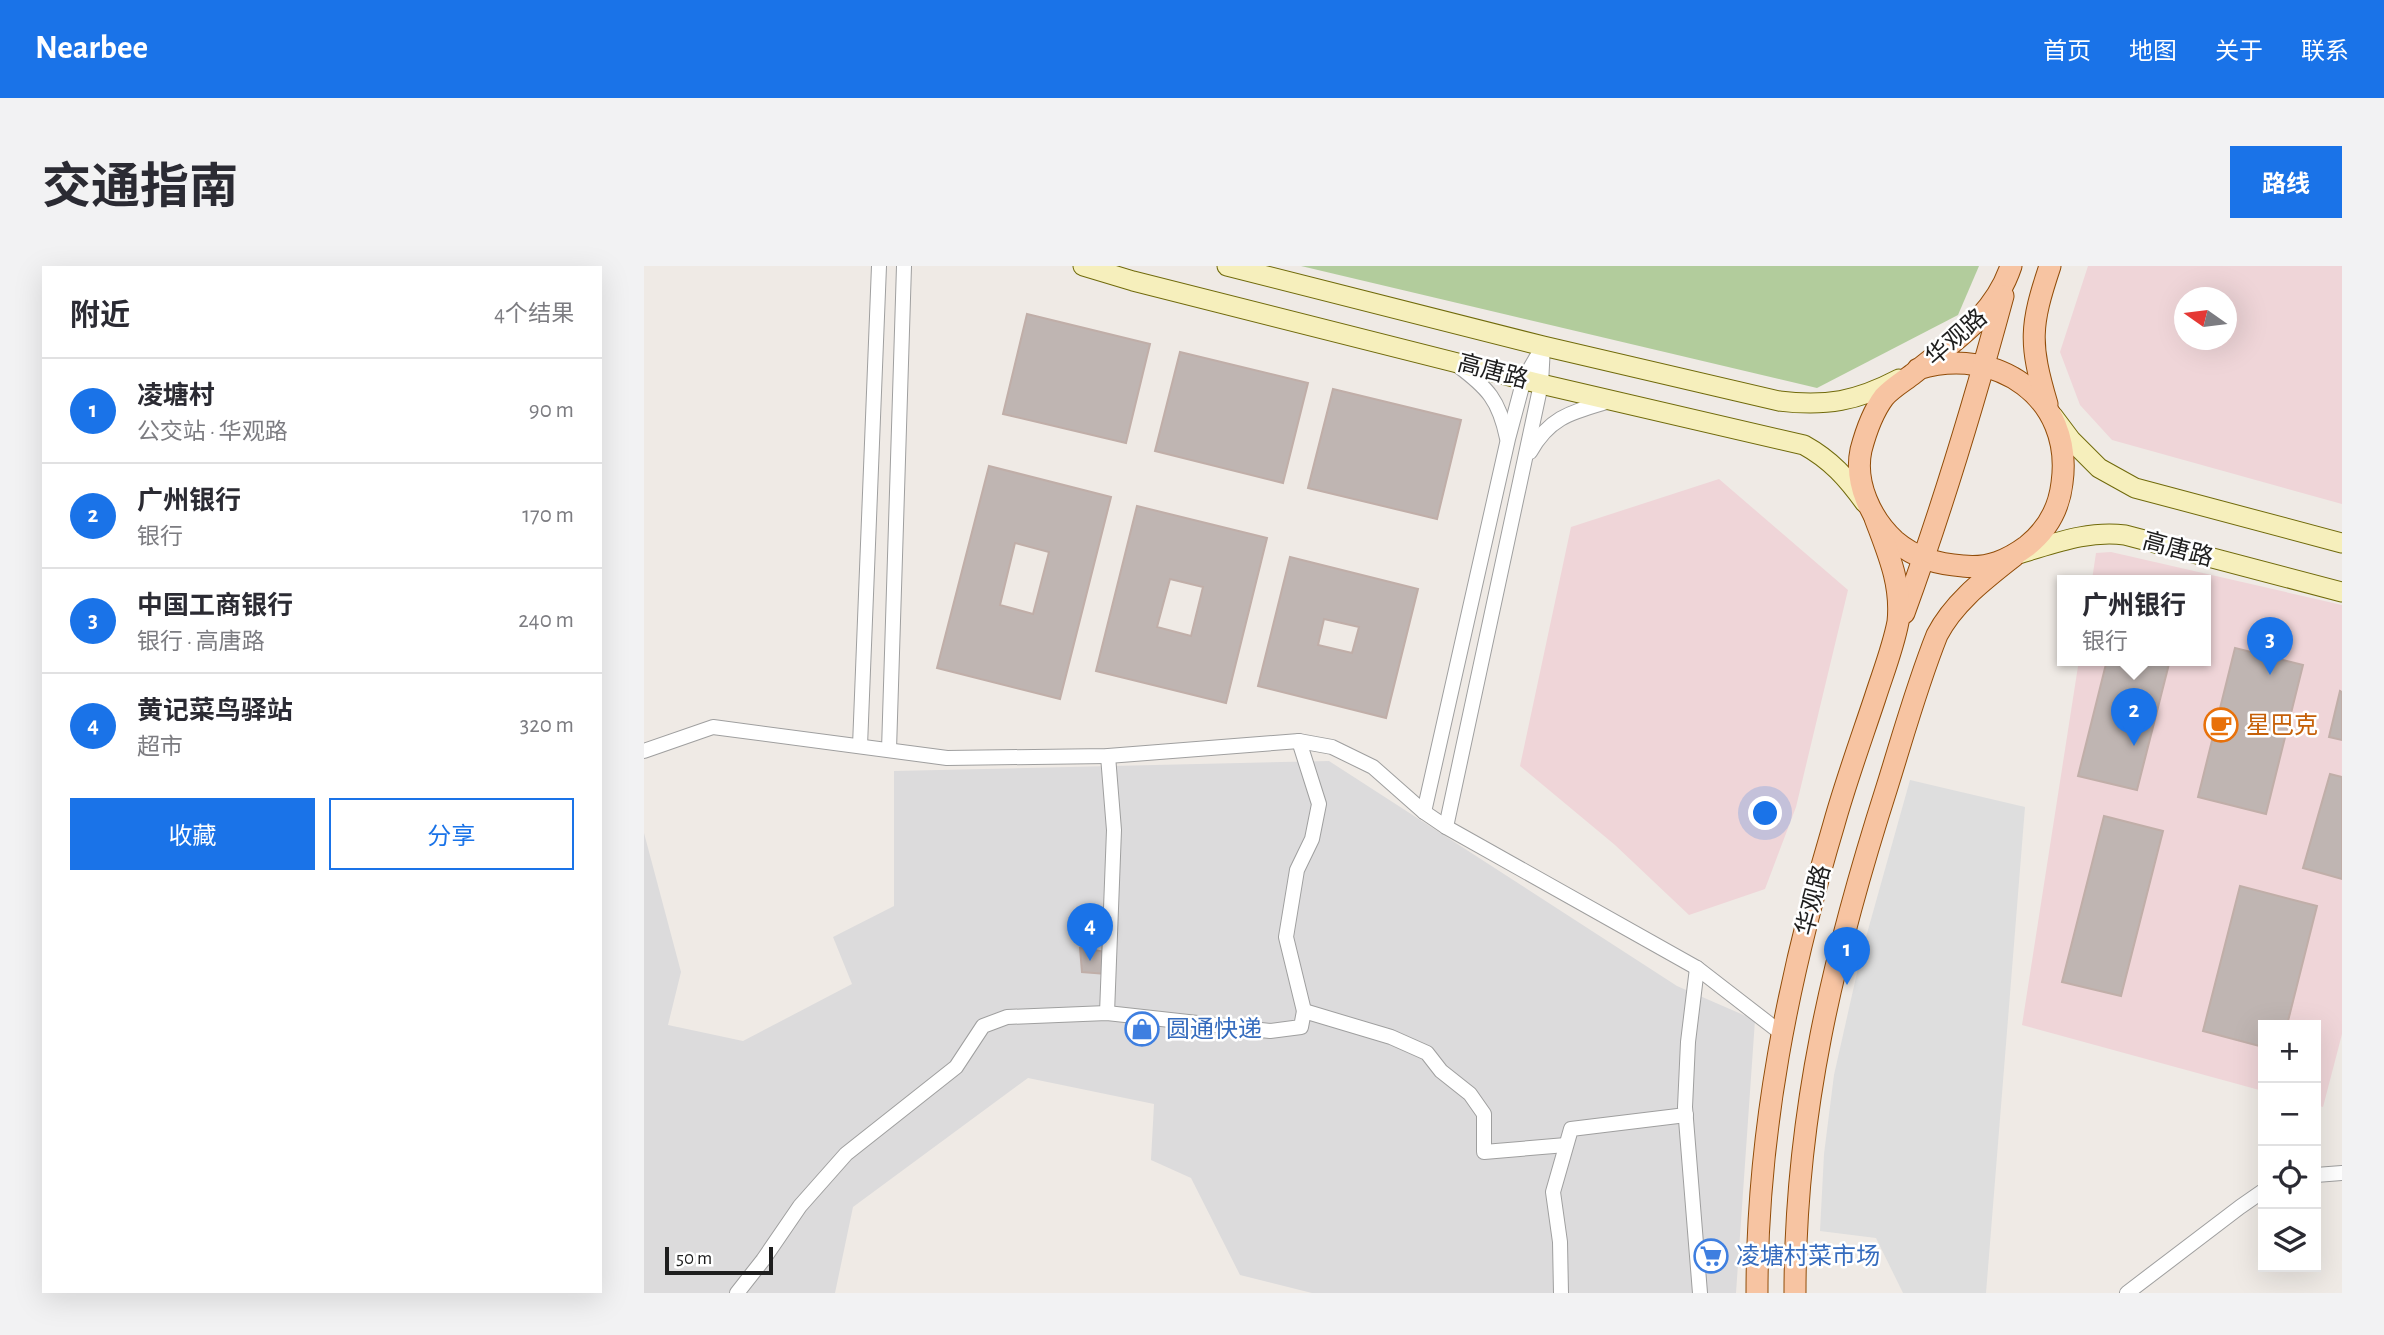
<!DOCTYPE html>
<html lang="zh">
<meta charset="utf-8">
<style>
body{margin:0;font-family:"Alegreya Sans","Noto Sans SC",sans-serif;background:#f2f2f3;color:#2b2b33}
.controls{position:absolute;right:21px;bottom:21px;display:grid;overflow:hidden;border-radius:0px;box-shadow:0 7px 28px #0002}
.controls button{width:63px;height:63px;display:grid;place-items:center;padding:0;border:0;border-bottom:2px solid #e1e1e2;background:#fff;color:#2b2b33;font:35px sans-serif}
.compass{position:absolute;left:1530px;top:21px;width:63px;height:63px;border-radius:50%;background:#fff;box-shadow:0 7px 28px #0002;rotate:284deg}
.scale{position:absolute;left:21px;bottom:18px;width:108px;box-sizing:border-box;padding-left:7px;border:4px solid #1e1e1e;border-top:0;font-size:19px;line-height:24px;white-space:nowrap;color:#1e1e1e;-webkit-text-stroke:5px #fff;paint-order:stroke}
.you{position:absolute;left:1122px;top:548px;width:24px;height:24px;margin:-18px;border:5px solid #fff;border-radius:50%;background:#1a73e8;box-shadow:0 0 0 10px #1a73e833}
.badge{display:grid;place-items:center;width:46px;height:46px;border-radius:50%;background:#1a73e8;color:#fff;font-size:23px;font-weight:700}
.pin{position:absolute;translate:-50% -58px;filter:drop-shadow(0 2px 4px #0008)}
.pin::after{content:'';position:absolute;top:37px;width:24px;height:21px;background:inherit;clip-path:polygon(0 0,100% 0,50% 100%)}
.popup{position:absolute;left:1413px;top:309px;width:154px;height:91px;box-sizing:border-box;display:grid;place-content:center;border-radius:0px;background:#fff;filter:drop-shadow(0 2px 5px #0005);font-size:23px;white-space:nowrap;color:#7c7c81}
.popup b{font-size:26px;color:#2b2b33}
.popup::after{content:'';position:absolute;left:50%;top:100%;margin-left:-14px;border:14px solid transparent;border-top-color:#fff}
.list{margin:0;padding:0;list-style:none}
h2{display:flex;justify-content:space-between;align-items:center;height:91px;margin:0;padding:0 28px;font-size:30px}
h2 small{font-size:23px;font-weight:400;color:#7c7c81}
.list li{display:grid;grid-template-columns:46px 1fr auto;gap:21px;align-items:center;box-sizing:border-box;height:105px;padding:0 28px;border-top:2px solid #e1e1e2}
.list b{display:block;font-size:26px;white-space:nowrap}
.list p{margin:0;font-size:23px;white-space:nowrap;color:#7c7c81}
.list em{font-size:23px;font-style:normal;color:#7c7c81}
.actions{display:flex;gap:14px;padding:21px 28px}
.actions a{flex:1;padding:16px 0;border:2px solid #1a73e8;border-radius:0px;text-align:center;font-size:24px;color:#1a73e8}
.actions .main{background:#1a73e8;color:#fff}
.icon{flex:none;width:38px;height:38px;fill:none;stroke:currentColor;stroke-width:2;stroke-linecap:round;stroke-linejoin:round}
.map{position:relative;flex:none;width:1698px;height:1027px;overflow:hidden;border-radius:0px}
header{display:flex;align-items:center;gap:42px;box-sizing:border-box;height:98px;padding:0 35px;background:#1a73e8;color:#fff}
header strong{font-size:33px}
nav{display:flex;gap:38px;margin-inline-start:auto;font-size:24px}
.intro{display:flex;align-items:center;justify-content:space-between;box-sizing:border-box;height:168px;padding:0 42px}
h1{margin:0;font-size:49px}
.button{padding:18px 32px;border-radius:0px;background:#1a73e8;color:#fff;font-size:24px;font-weight:700}
main{display:flex;gap:42px;padding:0 42px}
aside{flex:1;background:#fff;border-radius:0px;box-shadow:0 7px 28px #0002}
.map>svg:first-child{display:block}
</style>
<header>
<strong>Nearbee</strong>
<nav><a>首页</a><a>地图</a><a>关于</a><a>联系</a></nav>
</header>
<div class="intro"><h1>交通指南</h1><a class="button">路线</a></div>
<main>
<aside>
<h2>附近<small>4个结果</small></h2>
<ul class="list">
<li><span class="badge">1</span><div><b>凌塘村</b><p>公交站 · 华观路</p></div><em>90 m</em></li>
<li><span class="badge">2</span><div><b>广州银行</b><p>银行</p></div><em>170 m</em></li>
<li><span class="badge">3</span><div><b>中国工商银行</b><p>银行 · 高唐路</p></div><em>240 m</em></li>
<li><span class="badge">4</span><div><b>黄记菜鸟驿站</b><p>超市</p></div><em>320 m</em></li>
</ul>
<div class="actions"><a class="main">收藏</a><a>分享</a></div>
</aside>
<div class="map">
<svg width="1698" height="1027" viewBox="0 0 1698 1027">
<rect width="100%" height="100%" fill="#efeae5"/>
<polygon fill="#dcdbdc" points="685,495 1033,720 1111,754 1092,1027 668,1027 596,1009 547,912 507,894 510,838 384,812 209,941 191,1027 0,1027 0,567 37,706 24,759 99,775 208,718 189,671 250,640 250,505"/>
<g fill="#efd5d8" fill-rule="evenodd">
<path d="M1444,0h254v238l-230,-64 -32,-35 -20,-53zM1540,32h42v42h-42z"/>
<polygon points="1075,213 1204,324 1152,541 1121,623 1045,649 971,579 876,500 927,261"/>
<polygon points="1467,286 1698,339 1698,768 1679,841 1672,839 1672,759 1619,759 1619,825 1378,759 1435,394 1562,394 1562,314 1448,314 1452,287"/>
</g>
<polygon fill="#b2cc9c" points="657,0 1335,0 1314,49 1173,122"/>
<polygon fill="#dedede" points="1266,514 1381,541 1342,1027 1259,1027 1232,972 1176,965 1180,888 1190,809 1217,689"/>
<g fill="#bfb5b2" stroke="#c0aea8" stroke-width="2" fill-rule="evenodd">
<polygon points="383,48 506,78 482,177 359,148"/>
<polygon points="536,86 664,117 639,217 511,185"/>
<polygon points="689,123 817,154 793,253 664,222"/>
<path d="M345,200l122,31 -51,202 -123,-31zM371,277l34,9 -16,62 -33,-9z"/>
<path d="M493,240l130,32 -41,165 -130,-32zM526,313l33,8 -12,49 -34,-9z"/>
<path d="M646,291l128,32 -32,129 -128,-32zM680,353l35,8 -7,26 -34,-8z"/>
<polygon points="1591,382 1659,399 1622,548 1554,531"/>
<polygon points="1463,394 1526,394 1493,524 1434,510"/>
<polygon points="1696,425 1698,426 1698,474 1685,471"/>
<polygon points="1686,508 1698,511 1698,613 1659,602"/>
<polygon points="1460,550 1519,565 1477,730 1418,716"/>
<polygon points="1596,620 1673,640 1643,759 1619,759 1619,781 1559,765"/>
<polygon points="436,682 463,686 462,708 438,706"/>
</g>
<g fill="none" stroke-linecap="round" stroke-linejoin="round">
<defs>
<g id="street">
<path d="M813,99c31,23 42,35 50,73"/>
<path d="M886,186c20,-36 43,-40 80,-51"/>
<polyline points="655,475 675,538 668,573 653,604 642,671 660,745"/>
<polyline points="216,480 235,0"/>
<polyline points="245,484 260,0"/>
<polyline points="0,485 69,461 303,492 464,490 655,475 688,481 729,501 780,546 802,561 1053,702 1137,767"/>
<polyline points="780,546 864,173 880,113 899,80 897,118 802,561"/>
<polyline points="1053,702 1044,776 1041,841 1056,1027"/>
<polyline points="463,747 470,564 464,490"/>
<polyline points="1672,909 1698,907"/>
<polyline points="93,1027 119,994 156,940 202,888 312,801 339,760 363,751 463,747 626,765 657,761 660,745 747,771 783,787 797,805 826,828 840,848 840,886 922,879"/>
<polyline points="917,1027 916,976 909,926 927,863 1042,849"/>
<polyline points="1483,1027 1596,941 1619,925"/>
</g>
<g id="secondary">
<path d="M439,0l50,15 408,103 263,61c27,15 43,33 61,58"/>
<path d="M583,0l316,80 236,55c47,6 78,0 120,-22"/>
<polyline points="1409,150 1427,174 1455,202 1491,222 1698,277"/>
<path d="M1374,288c35,-10 70,-24 107,-19l217,57"/>
</g>
<g id="primary">
<path d="M1274,103c78,-24 156,28 144,114 -3,26 -15,47 -35,63 -19,14 -39,23 -64,20 -26,-2 -48,-8 -68,-25 -24,-22 -41,-58 -34,-91 5,-19 11,-37 23,-53 8,-9 20,-16 29,-23 40,-33 81,-57 98,-108"/>
<path d="M1403,138c-18,-61 -17,-78 3,-138"/>
<path d="M1260,347c38,-104 70,-210 99,-317"/>
<path d="M1113,1027c0,-161 31,-315 77,-469 12,-43 27,-84 41,-126 8,-25 18,-50 23,-76 4,-38 -10,-69 -23,-104"/>
<path d="M1151,1027c0,-179 38,-337 92,-506 16,-51 30,-102 50,-152 17,-33 48,-56 77,-79"/>
</g>
</defs>
<use href="#street" stroke="#9f9f9f" stroke-width="16"/>
<use href="#secondary" stroke="#706a0b" stroke-width="21"/>
<use href="#primary" stroke="#914c08" stroke-width="23"/>
<use href="#street" stroke="#fff" stroke-width="14"/>
<use href="#secondary" stroke="#f6efbc" stroke-width="19"/>
<use href="#primary" stroke="#f7c4a2" stroke-width="21"/>
</g>
<defs>
<symbol id="cafe-ring" viewBox="-11 -11 22 22"><circle r="9.5" fill="#fff" stroke="#e8710a" stroke-width="1.5"/><path d="M-5.5-4.5H6V0H3Q3 3.5 0 3.5H-2.5Q-5.5 3.5-5.5 0ZM3-3.2v2h1.7v-2ZM-6 4.5H4V6H-6Z" fill="#e8710a"/></symbol>
<symbol id="shop-ring" viewBox="-11 -11 22 22"><circle r="9.5" fill="#fff" stroke="#3f7fe0" stroke-width="1.5"/><path d="M-5-2.5h2.3a2.7 3.5 0 0 1 5.4 0H5L5.5 6h-11ZM-1.5-2.5h3a1.5 2.3 0 0 0-3 0Z" fill="#3f7fe0"/></symbol>
<symbol id="supermarket-ring" viewBox="-11 -11 22 22"><circle r="9.5" fill="#fff" stroke="#3f7fe0" stroke-width="1.5"/><path d="M-6-5.5h2.5l.6 2H6L4.5 2H-2.5L-4.4-4H-6ZM-1.5 3.2a1.3 1.3 0 1 0 .1 0ZM3 3.2a1.3 1.3 0 1 0 .1 0Z" fill="#3f7fe0"/></symbol>
</defs>
<g fill-rule="evenodd">
<use href="#cafe-ring" x="1558" y="440" width="38" height="38"/>
<use href="#shop-ring" x="479" y="744" width="38" height="38"/>
<use href="#supermarket-ring" x="1048" y="971" width="38" height="38"/>
</g>
<g text-anchor="middle" stroke-width="5" stroke-linejoin="round" paint-order="stroke">
<g font-size="24" fill="#1e1e1e" stroke="#fff">
<text transform="translate(1312 71) rotate(-41)" y="8">华观路</text>
<text transform="translate(849 105) rotate(15)" y="8">高唐路</text>
<text transform="translate(1534 283) rotate(15)" y="8">高唐路</text>
<text transform="translate(1169 634) rotate(-75)" y="8">华观路</text>
</g>
<g font-size="24" fill="#c56008" stroke="#fff" text-anchor="start">
<text x="1602" y="467">星巴克</text>
</g>
<g font-size="24" fill="#366cbe" stroke="#fff" text-anchor="start">
<text x="522" y="771">圆通快递</text>
<text x="1092" y="998">凌塘村菜市场</text>
</g>
</g>
</svg>
<div class="controls">
<button>+</button>
<button>−</button>
<button><svg class="icon" aria-label="locate" viewBox="0 0 24 24"><circle cx="12" cy="12" r="6"/><path d="M12 2v4M12 18v4M2 12h4M18 12h4"/></svg></button>
<button><svg class="icon" aria-label="layers" viewBox="0 0 24 24"><path d="M12 4l9 5-9 5-9-5zM3 14l9 5 9-5"/></svg></button>
</div>
<svg class="compass" viewBox="-18 -18 36 36"><path d="M0-13l5 13h-10z" fill="#e53935"/><path d="M0 13l5-13h-10z" fill="#7c7c81"/></svg>
<div class="scale">50 m</div>
<div class="you"></div>
<div class="pin badge" style="left:1203px;top:719px">1</div>
<div class="pin badge" style="left:1490px;top:480px">2</div>
<div class="popup"><b>广州银行</b>银行</div>
<div class="pin badge" style="left:1626px;top:409px">3</div>
<div class="pin badge" style="left:446px;top:695px">4</div>
</div>
</main>
